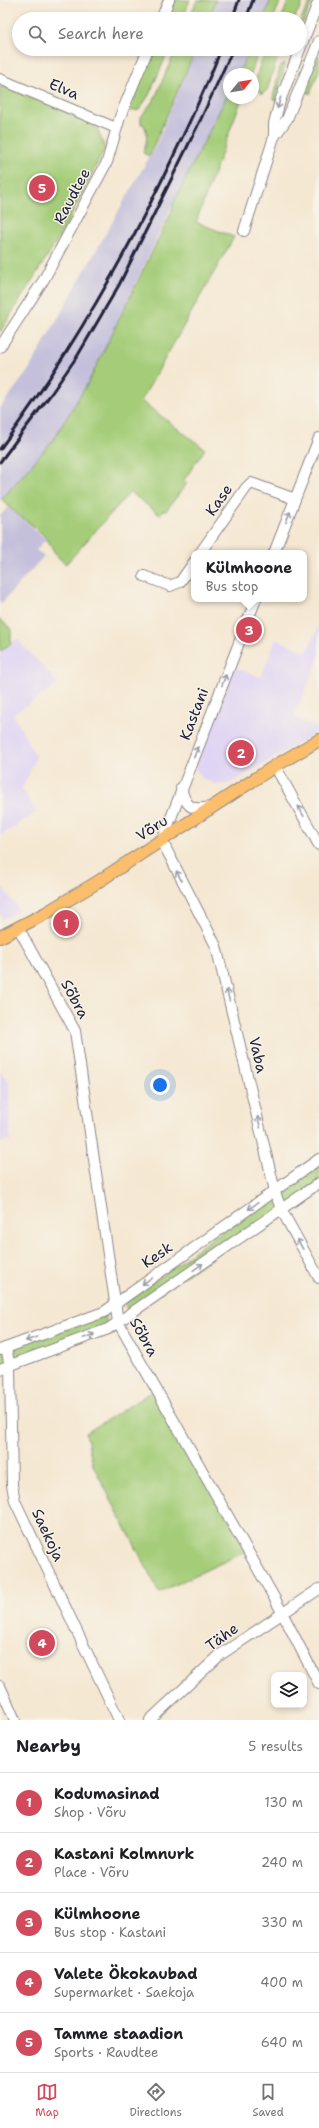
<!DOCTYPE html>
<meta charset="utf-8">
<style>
body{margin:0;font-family:"Shantell Sans",sans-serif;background:#f2f2f2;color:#202124}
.controls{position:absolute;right:12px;bottom:12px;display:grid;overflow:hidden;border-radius:8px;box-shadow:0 2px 6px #0003}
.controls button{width:36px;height:36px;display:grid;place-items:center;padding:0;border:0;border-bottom:1px solid #e0e0e0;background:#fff;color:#202124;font:20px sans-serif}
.compass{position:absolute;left:223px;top:68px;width:36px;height:36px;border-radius:50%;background:#fff;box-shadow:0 2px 6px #0003;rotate:60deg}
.you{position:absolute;left:160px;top:1085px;width:14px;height:14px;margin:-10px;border:3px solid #fff;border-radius:50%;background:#1a73e8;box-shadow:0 0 0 6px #1a73e833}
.badge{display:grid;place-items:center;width:26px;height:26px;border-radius:50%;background:#d1495b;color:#fff;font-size:13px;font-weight:700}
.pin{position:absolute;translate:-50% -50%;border:2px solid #fff;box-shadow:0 1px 4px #0006}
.popup{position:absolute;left:191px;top:550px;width:116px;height:52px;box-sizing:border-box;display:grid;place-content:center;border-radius:8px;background:#fff;filter:drop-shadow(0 1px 3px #0005);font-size:13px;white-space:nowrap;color:#757577}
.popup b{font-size:15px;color:#202124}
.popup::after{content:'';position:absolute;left:50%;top:100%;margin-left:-8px;border:8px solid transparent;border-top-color:#fff}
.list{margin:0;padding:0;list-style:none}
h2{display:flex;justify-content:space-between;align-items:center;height:52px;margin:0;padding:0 16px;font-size:17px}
h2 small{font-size:13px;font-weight:400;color:#757577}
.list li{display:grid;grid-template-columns:26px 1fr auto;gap:12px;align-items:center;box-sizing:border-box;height:60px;padding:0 16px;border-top:1px solid #e0e0e0}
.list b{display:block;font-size:15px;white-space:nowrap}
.list p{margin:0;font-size:13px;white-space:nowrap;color:#757577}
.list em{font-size:13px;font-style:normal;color:#757577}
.icon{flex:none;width:22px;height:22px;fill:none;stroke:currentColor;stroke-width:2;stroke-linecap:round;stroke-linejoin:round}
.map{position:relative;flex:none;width:319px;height:1720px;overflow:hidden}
.search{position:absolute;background:#fff;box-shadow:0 2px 6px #0003;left:12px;right:12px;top:12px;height:44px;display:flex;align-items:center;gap:10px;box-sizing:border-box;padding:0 14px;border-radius:22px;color:#757577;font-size:15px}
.sheet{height:352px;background:#fff}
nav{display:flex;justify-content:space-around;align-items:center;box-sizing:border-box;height:56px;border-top:1px solid #e0e0e0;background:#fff;font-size:11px;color:#757577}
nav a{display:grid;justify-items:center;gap:2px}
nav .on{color:#d1495b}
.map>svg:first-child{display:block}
</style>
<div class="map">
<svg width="319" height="1720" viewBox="0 0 319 1720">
<rect width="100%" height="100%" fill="#f7f3e8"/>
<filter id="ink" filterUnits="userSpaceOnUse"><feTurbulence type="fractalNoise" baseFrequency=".025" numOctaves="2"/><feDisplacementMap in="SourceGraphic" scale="8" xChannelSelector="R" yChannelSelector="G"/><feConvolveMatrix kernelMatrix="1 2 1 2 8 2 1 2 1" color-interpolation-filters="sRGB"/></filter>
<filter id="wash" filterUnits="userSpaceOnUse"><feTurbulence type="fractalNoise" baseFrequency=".012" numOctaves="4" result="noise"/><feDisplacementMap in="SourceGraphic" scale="16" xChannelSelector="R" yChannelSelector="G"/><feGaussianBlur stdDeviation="0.9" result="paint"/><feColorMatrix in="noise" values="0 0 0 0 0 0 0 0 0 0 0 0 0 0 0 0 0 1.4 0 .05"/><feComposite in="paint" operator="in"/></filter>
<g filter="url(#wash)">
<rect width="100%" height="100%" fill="#f5e8d3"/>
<g fill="#e0d4f4">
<polygon points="319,625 319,657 294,716 319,729 319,731 231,783 217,785 203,779 197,771 195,765 234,667 261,677 276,639 307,652"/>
<polygon points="17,639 59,684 13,714 36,757 22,789 37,812 0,836 0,652"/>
<polygon points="0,884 19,910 3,919 0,914"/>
<polygon points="0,1071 9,1082 10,1140 0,1143"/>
</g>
<g fill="#c4c0db">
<polygon points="216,0 271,0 263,19 208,19"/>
<polygon points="196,49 250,49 238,74 229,74 229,92 174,202 88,383 53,440 0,501 0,408 28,371 156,145"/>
<polygon points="8,507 46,539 36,550 44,556 0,605 0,516"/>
</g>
<g fill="#a5cd79" stroke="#64785a">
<polygon points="175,0 190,0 182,19 167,19"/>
<polygon points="197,0 216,0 208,19 189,19"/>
<polygon points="271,0 281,0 273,19 263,19"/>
<polygon points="289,0 304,0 294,19 281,19"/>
<polygon points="311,0 313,0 300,30 300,21"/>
<polygon points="154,49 169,49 149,95 139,110 129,111"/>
<path d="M176,49h20l-47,107 -6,-3c4,-9 5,-20 1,-28l-3,-1v-7l14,-19z"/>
<polygon points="250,49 257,49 255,55 257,56 251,74 238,74"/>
<path d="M267,49h10l2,3 -12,38 -5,4c-13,-12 0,-32 5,-45z"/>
<polygon points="319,55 319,70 310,94 306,91 305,87"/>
<polygon points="285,63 276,101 273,98 280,66"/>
<polygon points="0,85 95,124 105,148 64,229 0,332"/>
<path d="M229,92v6h13l-46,124 38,15 -93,164 64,48 -21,31 3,3 -22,29 -2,-2 -3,5 -30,-23 -64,72c-12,-8 -12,-15 -20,-26 -13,-15 -32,-23 -44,-39l51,-59 35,-57 84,-172 2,-9z"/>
<polygon points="0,619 11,629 11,643 0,652"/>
<polygon points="319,1159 319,1183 128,1315 125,1303"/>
<polygon points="104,1312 108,1329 0,1369 0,1350"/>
<polygon points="156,1389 247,1551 159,1592 93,1465 86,1433"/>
</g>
</g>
<g filter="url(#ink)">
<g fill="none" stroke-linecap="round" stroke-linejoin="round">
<defs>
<g id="minor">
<polyline points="161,19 169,0"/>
<polyline points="0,79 116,128"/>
<polyline points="274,137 274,123 280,101 319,0"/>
<polyline points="244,231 274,137 287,119 319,41"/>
<polyline points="0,347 43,281 107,162 120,117 148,49"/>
<polyline points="200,553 246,488 251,483 295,499"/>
<polyline points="274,553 319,438"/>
<polyline points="144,576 170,586 180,582 194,562"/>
<polyline points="256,599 162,841 216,946 276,1195 281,1209 319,1278"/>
<polyline points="275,766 319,845"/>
<path d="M181,788c5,19 10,23 30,19"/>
<polyline points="19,929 75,1031 118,1322 275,1599 319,1684"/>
<polyline points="6,1348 10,1366 12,1485 15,1501 119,1720"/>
<polyline points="0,1350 104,1312 319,1159"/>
<polyline points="0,1369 108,1329 319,1183"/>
<polyline points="0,1686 15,1720"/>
<polyline points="150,1720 220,1655 319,1589"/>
</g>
<polyline id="major" points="0,937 46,913 96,883 275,766 319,740"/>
</defs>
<use href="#minor" stroke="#8c8587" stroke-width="12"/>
<use href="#major" stroke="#8c8587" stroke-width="14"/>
<use href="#minor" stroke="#fff" stroke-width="10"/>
<use href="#major" stroke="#fabe6d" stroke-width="12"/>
<g stroke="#22223b" stroke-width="3">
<polyline points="232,19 239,0"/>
<polyline points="246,19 253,0"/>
<path d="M0,449c68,-92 124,-189 173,-292 17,-36 34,-71 48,-108"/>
<polyline points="0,462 51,394 78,355 119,285 200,121 233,49"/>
</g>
</g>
<defs><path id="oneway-shaft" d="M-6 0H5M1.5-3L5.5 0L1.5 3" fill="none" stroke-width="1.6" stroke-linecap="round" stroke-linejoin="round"/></defs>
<g stroke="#9c9ca7">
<use href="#oneway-shaft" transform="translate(279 103) rotate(106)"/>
<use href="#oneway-shaft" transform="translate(288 517) rotate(-69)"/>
<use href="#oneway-shaft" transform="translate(224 680) rotate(-69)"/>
<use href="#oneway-shaft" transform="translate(196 752) rotate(-69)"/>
<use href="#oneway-shaft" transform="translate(301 811) rotate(-118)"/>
<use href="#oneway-shaft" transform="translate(179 876) rotate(-118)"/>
<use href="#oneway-shaft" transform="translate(228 995) rotate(-103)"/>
<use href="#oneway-shaft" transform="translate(259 1122) rotate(-104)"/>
<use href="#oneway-shaft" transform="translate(253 1206) rotate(145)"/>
<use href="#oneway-shaft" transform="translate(300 1244) rotate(-119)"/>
<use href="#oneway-shaft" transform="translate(198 1267) rotate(-35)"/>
<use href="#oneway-shaft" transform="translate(147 1281) rotate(145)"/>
<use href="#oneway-shaft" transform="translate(89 1336) rotate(-21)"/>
<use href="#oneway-shaft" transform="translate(31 1339) rotate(160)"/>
</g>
</g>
<g text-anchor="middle" stroke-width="3" stroke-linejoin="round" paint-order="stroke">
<g font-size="15" fill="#22223b" stroke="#f7f3e8">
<text transform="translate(64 89) rotate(23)" y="5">Elva</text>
<text transform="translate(72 196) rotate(-62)" y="5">Raudtee</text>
<text transform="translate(219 500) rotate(-55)" y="5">Kase</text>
<text transform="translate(194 714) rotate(-69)" y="5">Kastani</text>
<text transform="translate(152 828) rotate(-33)" y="5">Võru</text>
<text transform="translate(75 999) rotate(62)" y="5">Sõbra</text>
<text transform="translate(258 1055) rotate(77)" y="5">Vaba</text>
<text transform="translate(157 1255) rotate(-35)" y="5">Kesk</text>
<text transform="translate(144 1337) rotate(61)" y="5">Sõbra</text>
<text transform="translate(48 1535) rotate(65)" y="5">Saekoja</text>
<text transform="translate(222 1637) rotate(-36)" y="5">Tähe</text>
</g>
</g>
</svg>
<div class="controls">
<button><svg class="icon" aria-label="layers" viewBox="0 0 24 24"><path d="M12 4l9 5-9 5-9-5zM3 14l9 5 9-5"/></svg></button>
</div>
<svg class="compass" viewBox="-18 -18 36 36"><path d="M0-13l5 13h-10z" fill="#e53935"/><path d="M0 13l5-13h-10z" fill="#757577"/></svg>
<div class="you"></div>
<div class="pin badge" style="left:66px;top:923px">1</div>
<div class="pin badge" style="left:241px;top:753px">2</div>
<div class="pin badge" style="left:249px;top:630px">3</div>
<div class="popup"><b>Külmhoone</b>Bus stop</div>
<div class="pin badge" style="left:42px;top:1643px">4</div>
<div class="pin badge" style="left:42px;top:188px">5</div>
<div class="search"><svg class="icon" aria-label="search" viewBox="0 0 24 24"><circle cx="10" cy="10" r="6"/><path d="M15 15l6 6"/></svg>Search here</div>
</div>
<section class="sheet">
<h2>Nearby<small>5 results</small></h2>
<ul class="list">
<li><span class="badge">1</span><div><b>Kodumasinad</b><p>Shop · Võru</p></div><em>130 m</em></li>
<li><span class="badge">2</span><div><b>Kastani Kolmnurk</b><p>Place · Võru</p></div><em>240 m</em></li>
<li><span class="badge">3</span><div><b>Külmhoone</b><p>Bus stop · Kastani</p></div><em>330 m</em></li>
<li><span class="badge">4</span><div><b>Valete Ökokaubad</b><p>Supermarket · Saekoja</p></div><em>400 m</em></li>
<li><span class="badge">5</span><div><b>Tamme staadion</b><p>Sports · Raudtee</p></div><em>640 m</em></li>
</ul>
</section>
<nav>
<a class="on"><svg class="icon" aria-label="map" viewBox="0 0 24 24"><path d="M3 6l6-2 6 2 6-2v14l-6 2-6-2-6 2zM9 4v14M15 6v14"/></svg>Map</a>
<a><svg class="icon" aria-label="directions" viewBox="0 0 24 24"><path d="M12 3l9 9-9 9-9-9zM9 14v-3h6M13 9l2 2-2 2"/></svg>Directions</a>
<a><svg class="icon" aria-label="saved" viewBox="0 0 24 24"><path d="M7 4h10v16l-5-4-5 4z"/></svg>Saved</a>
</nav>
